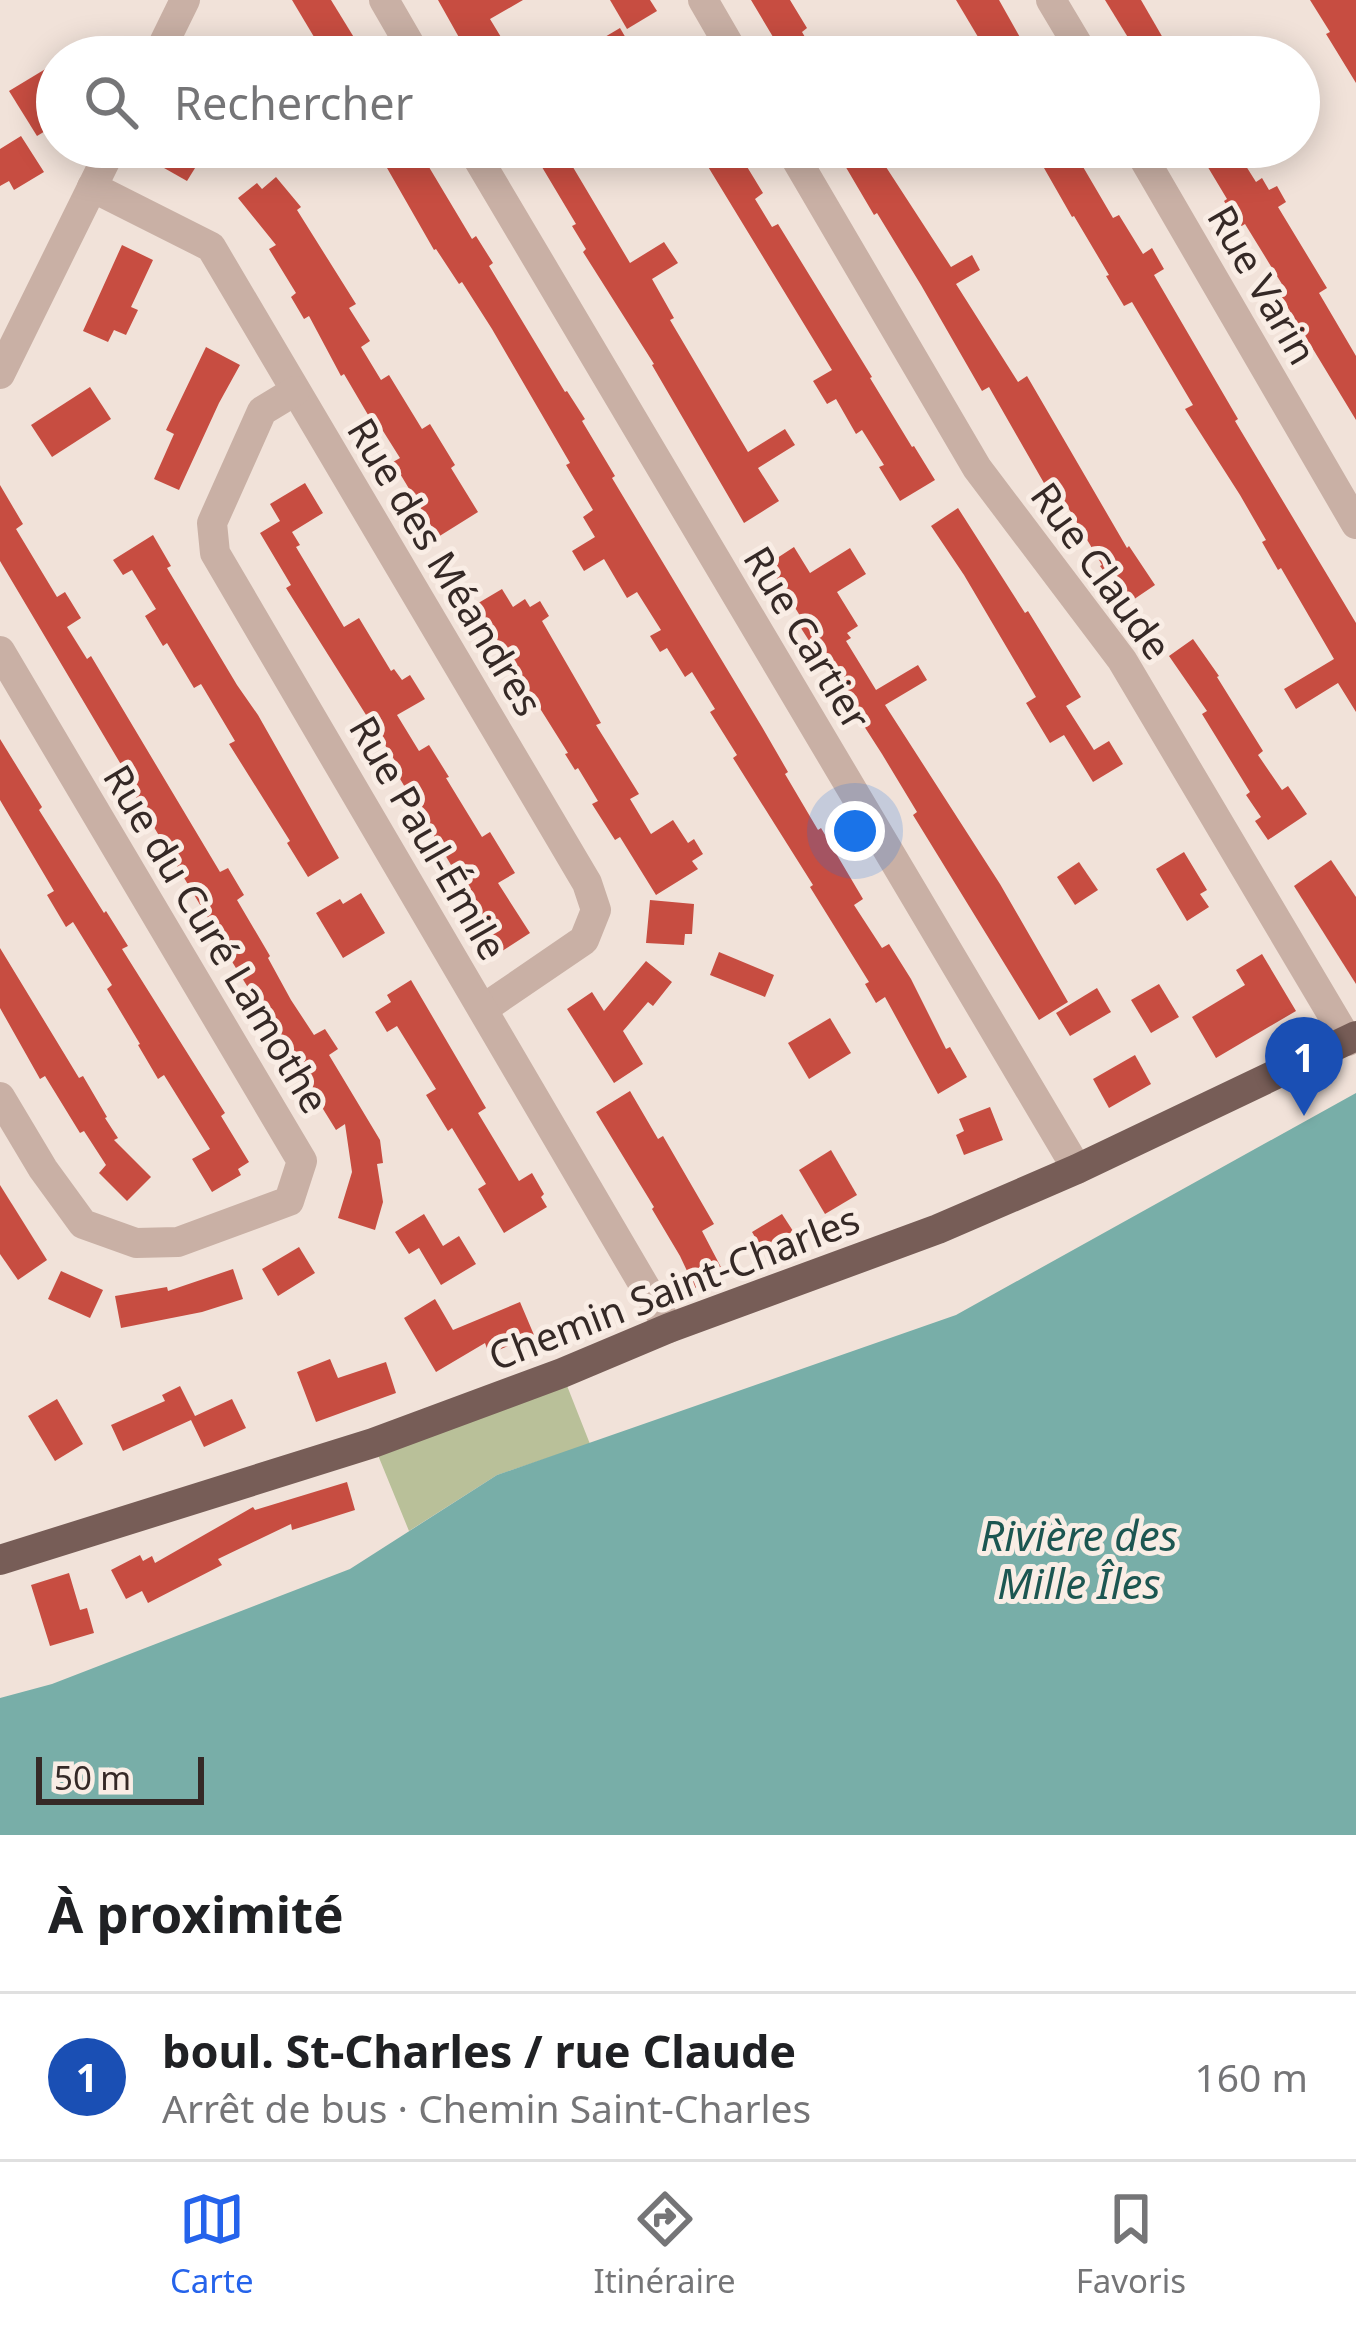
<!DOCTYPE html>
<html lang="fr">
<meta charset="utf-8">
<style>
body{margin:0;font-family:"Noto Sans",sans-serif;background:#f6f6f6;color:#202124}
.scale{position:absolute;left:36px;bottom:30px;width:168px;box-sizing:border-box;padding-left:12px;border:6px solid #352926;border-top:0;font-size:33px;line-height:42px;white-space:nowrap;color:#352926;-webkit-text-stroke:9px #f9ede5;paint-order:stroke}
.you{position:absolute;left:855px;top:831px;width:42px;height:42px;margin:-30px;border:9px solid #fff;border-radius:50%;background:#1a73e8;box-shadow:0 0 0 18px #1a73e833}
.badge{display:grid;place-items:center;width:78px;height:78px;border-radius:50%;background:#2563eb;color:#fff;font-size:39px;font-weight:700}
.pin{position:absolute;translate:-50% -99px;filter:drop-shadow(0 3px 6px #0008)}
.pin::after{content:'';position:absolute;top:63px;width:42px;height:36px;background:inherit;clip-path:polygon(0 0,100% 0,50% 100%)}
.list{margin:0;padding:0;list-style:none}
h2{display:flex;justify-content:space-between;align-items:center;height:156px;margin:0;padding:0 48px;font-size:51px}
h2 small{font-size:39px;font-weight:400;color:#757577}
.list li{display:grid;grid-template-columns:78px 1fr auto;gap:36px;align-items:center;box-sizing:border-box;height:168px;padding:0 48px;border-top:3px solid #e0e0e0}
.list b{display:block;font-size:45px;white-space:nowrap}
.list p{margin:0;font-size:39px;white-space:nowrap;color:#757577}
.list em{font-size:39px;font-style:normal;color:#757577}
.icon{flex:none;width:66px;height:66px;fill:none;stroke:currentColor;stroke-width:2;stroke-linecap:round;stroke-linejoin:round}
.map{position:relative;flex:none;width:1356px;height:1835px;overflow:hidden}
.search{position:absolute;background:#fff;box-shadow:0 6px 30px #0003;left:36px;right:36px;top:36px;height:132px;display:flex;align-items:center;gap:30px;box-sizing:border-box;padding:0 42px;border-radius:66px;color:#757577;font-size:45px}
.sheet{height:324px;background:#fff}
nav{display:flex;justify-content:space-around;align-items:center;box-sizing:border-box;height:168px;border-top:3px solid #e0e0e0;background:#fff;font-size:33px;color:#757577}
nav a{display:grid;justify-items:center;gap:6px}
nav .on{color:#2563eb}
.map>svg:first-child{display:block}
</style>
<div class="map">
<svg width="1356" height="1835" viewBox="0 0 1356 1835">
<rect width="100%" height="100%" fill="#f1e2d9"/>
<polygon fill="#b9c099" points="562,1373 590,1444 497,1475 409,1531 373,1443"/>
<polygon fill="#78aea8" points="1356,1093 1356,1835 0,1835 0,1698 52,1684 350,1569 497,1475 956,1315"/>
<g fill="#c74d41">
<polygon points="292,0 331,0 366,57 326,57"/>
<polygon points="438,0 523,0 490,19 507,47 491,57 470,57"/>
<polygon points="610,0 650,0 657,11 627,29"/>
<polygon points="751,0 790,0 807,28 802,32 817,57 785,57"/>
<polygon points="956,0 999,0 1031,57 990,57"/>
<polygon points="1105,0 1141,0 1174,57 1140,57"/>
<polygon points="1310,0 1356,0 1356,83 1326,34 1330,32"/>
<polygon points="620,28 637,57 571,57"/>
<polygon points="57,62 57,124 37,136 9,91"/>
<polygon points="21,136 44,172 14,190 9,181 0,186 0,149"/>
<polygon points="167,147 208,147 187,181 157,164"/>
<polygon points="375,147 417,147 472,239 476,236 493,263 489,266 565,392 567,391 585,419 582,421 615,476 612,478 762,727 788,772 785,774 818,830 821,828 863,899 854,905 882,948 889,944 911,979 946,1049 950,1047 967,1077 938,1094 885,997 876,1003 865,984 869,982 810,887 813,885 733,758 737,755 710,712 715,709 692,672 685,677 667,648 660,652 650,636 661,630 637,592 627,598 604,559 584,571 572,551 595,537 583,517 593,510 566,465 570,463 492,329 462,282 459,284 436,249 434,250"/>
<polygon points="530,147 561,147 630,263 664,242 678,263 652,279 674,318 670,320 748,452 785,429 795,445 758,468 779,501 744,523 652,365 654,364 583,252 586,249 572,226 576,224"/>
<polygon points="696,147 735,147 763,193 755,199 772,227 778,224 872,377 870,378 912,447 914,446 935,480 900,501 879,467 884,465 862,430 856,434 836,399 827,404 813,381 832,370"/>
<polygon points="834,147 873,147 951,267 972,255 980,270 956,284 1018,382 1027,376 1127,548 1129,546 1155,585 1127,604 1100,566 1102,565 1063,499 1056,504 989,387 982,391 921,285 877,213 874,215"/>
<polygon points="1032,147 1099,147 1079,160 1113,218 1119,215 1143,254 1152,248 1164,269 1154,275 1238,419 1235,421 1356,623 1356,712 1338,683 1296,709 1284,689 1334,659 1281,568 1278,570 1262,542 1266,540 1240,495 1185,409 1193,405 1132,302 1124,306 1106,276 1109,275 1074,216 1072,217"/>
<polygon points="1222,147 1234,147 1256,182 1262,178 1269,190 1277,186 1286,202 1278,207 1327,288 1319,293 1356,356 1356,420 1279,293 1285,289 1245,224 1240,227 1224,201 1227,199 1203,159"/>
<polygon points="276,177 301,207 297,210 356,304 349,308 370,341 361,347 381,380 389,375 422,429 430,424 455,465 451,468 478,512 438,537 393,462 400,458 378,423 374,425 344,374 341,376 309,316 304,319 291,297 296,293 269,249 276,245 238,198 257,183 262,189"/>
<polygon points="122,245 153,260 131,307 138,310 126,335 114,330 108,342 83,331"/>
<polygon points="206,347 240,365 219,403 179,490 154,479 174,434 166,430"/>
<polygon points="90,387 111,419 52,457 31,425"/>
<polygon points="305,483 323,513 292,532 300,545 296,547 344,627 359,618 391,671 394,669 402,680 410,675 425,699 397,715 419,751 429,745 449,777 446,778 482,837 490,832 515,873 498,883 530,933 499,953 479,922 482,920 454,870 393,767 397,764 286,588 291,585 260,533 280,521 270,504"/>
<polygon points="0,485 23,524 16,529 57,597 65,592 81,618 67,627 87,659 91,656 220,872 228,868 244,895 237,900 270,956 268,958 291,1000 314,1035 325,1029 338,1049 329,1055 380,1140 383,1163 377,1164 383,1202 375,1230 338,1218 352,1172 345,1124 336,1130 231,960 213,931 215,930 126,780 129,778 0,561"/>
<polygon points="958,508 1025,613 1028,611 1081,697 1066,706 1094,750 1109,741 1123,764 1093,782 1064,735 1050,743 1026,703 1036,697 964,575 931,526"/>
<polygon points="153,535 171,566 167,568 237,685 258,715 339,858 308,877 287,843 290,841 229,744 235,741 201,684 194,688 167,643 163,646 145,616 156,609 132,570 123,575 113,560"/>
<polygon points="794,547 810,573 850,548 866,574 837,592 858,626 847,633 851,638 846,641 876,690 918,665 927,680 885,705 1000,884 1068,1002 1039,1020 913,815 917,812 882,754 797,622 802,619 768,564"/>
<polygon points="502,589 513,607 525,599 530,607 540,601 549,616 542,621 601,723 596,725 639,794 630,799 651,834 673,820 688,843 694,839 703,854 692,861 698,869 656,895 620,837 615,840 592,804 598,801 578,768 575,770 565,754 568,753 475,605"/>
<polygon points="1193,639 1219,676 1217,677 1263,751 1258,755 1282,790 1288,786 1307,814 1268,840 1255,821 1261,817 1246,795 1250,792 1202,714 1207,711 1169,656"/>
<polygon points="0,739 42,807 39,810 104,913 106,911 128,946 122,949 225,1113 221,1116 249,1162 238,1169 241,1175 212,1192 192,1159 210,1149 164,1075 158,1079 138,1045 140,1044 107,989 112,985 73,922 66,927 47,895 54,891 0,800"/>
<polygon points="1184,852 1207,890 1200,894 1209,907 1187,921 1156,869"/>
<polygon points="1331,860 1356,897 1356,984 1294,886"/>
<polygon points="1079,862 1098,890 1075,905 1057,877"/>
<polygon points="361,893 385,933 343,958 316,913 340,899 343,904"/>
<polygon points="650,900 694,904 692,934 685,934 684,945 646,943"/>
<polygon points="0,948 79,1078 83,1076 107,1117 105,1118 118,1138 114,1140 151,1177 127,1201 99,1173 106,1165 84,1131 80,1133 45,1076 40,1079 0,1008"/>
<polygon points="719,952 774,975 765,997 710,975"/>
<polygon points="1262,954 1296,1011 1216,1058 1192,1017 1245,985 1236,970"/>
<polygon points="646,961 672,982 653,1006 648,1002 623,1031 643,1064 614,1083 567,1009 592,992 604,1011"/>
<polygon points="411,980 486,1108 478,1113 519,1181 532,1173 544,1194 541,1197 547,1207 504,1233 478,1189 486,1184 452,1128 448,1131 426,1095 436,1089 397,1026 387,1032 375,1012 391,1002 387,995"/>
<polygon points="1159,984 1179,1017 1151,1033 1131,1000"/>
<polygon points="1097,988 1111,1012 1070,1036 1056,1013"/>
<polygon points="830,1018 851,1053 809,1079 788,1043"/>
<polygon points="1135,1055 1151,1084 1109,1108 1093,1079"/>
<polygon points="630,1091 658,1139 663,1136 714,1224 702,1231 724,1273 695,1288 680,1256 652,1209 654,1207 596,1112"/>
<polygon points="990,1107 1003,1140 964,1155 956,1135 964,1131 959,1119"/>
<polygon points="831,1150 857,1195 825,1214 799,1170"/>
<polygon points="0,1185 47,1260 18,1280 0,1254"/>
<polygon points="424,1214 443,1246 459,1236 476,1264 441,1285 419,1248 409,1254 395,1232"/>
<polygon points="782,1214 793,1231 786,1236 790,1243 767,1257 752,1232"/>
<polygon points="299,1247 315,1273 278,1296 262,1269"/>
<polygon points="233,1269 243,1299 202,1312 121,1328 115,1296 167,1287 168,1291"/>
<polygon points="61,1271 103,1290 90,1318 48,1299"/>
<polygon points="435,1299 453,1330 520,1302 534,1335 489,1354 485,1343 436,1372 404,1318"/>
<polygon points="330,1359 338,1378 386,1362 396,1393 316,1422 297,1372"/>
<polygon points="180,1386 195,1416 232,1399 246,1428 204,1447 191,1420 123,1451 111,1425 165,1401 162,1395"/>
<polygon points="57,1399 83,1444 55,1461 28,1416"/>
<polygon points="347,1482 355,1510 292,1530 291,1524 218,1559 222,1565 148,1603 142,1591 126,1599 111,1570 140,1555 143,1561 152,1556 155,1563 253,1507 255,1510"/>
<polygon points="69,1573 80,1610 87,1608 94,1633 50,1646 31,1585"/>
</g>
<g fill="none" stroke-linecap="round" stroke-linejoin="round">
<g stroke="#c9b0a5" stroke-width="30">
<polyline points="384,0 417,57"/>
<polyline points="703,0 736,57"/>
<polyline points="1051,0 1085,57"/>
<polyline points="157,57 185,0"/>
<polyline points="471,147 1077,1169"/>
<polyline points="789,147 977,468 1122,660 1348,1041"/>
<polyline points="1137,147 1356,524"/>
<polyline points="92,187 211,247 587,883 596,910 584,940 483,1009"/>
<polyline points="0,374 112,147"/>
<polyline points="295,391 262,411 212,523 215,553 669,1328"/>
<polyline points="0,651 302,1161 289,1201 178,1242 136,1243 83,1224 43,1169 0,1097"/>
</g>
<polyline stroke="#775d57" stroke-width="30" points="0,1560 373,1443 562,1373 669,1328 938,1229 1077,1169 1356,1036"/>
</g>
<g text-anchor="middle" stroke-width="10" stroke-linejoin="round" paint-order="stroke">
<g font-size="39" fill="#352926" stroke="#f9ede5">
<text transform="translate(1262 285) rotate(60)" y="14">Rue Varin</text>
<text transform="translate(445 567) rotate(59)" y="14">Rue des Méandres</text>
<text transform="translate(1101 571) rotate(54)" y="14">Rue Claude</text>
<text transform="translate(807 638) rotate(59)" y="14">Rue Cartier</text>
<text transform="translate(428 838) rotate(60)" y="14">Rue Paul-Émile</text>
<text transform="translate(216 939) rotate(59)" y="14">Rue du Curé Lamothe</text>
<text transform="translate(674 1288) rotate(-21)" y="14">Chemin Saint-Charles</text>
</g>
<g font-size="42" font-style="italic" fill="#1c5651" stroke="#f9ede5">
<text x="1079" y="1551">Rivière des<tspan x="1079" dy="48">Mille Îles</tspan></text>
</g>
</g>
</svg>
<div class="scale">50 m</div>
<div class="you"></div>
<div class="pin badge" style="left:1304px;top:1116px;background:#1a4fb4">1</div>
<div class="search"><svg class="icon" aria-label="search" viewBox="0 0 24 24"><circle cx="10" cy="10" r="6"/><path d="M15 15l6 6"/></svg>Rechercher</div>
</div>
<section class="sheet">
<h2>À proximité<small></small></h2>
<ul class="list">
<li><span class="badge" style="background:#1a4fb4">1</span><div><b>boul. St-Charles / rue Claude</b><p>Arrêt de bus · Chemin Saint-Charles</p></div><em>160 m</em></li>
</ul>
</section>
<nav>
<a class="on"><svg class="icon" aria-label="map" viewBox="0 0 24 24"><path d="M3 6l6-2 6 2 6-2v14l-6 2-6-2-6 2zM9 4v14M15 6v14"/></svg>Carte</a>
<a><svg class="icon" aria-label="directions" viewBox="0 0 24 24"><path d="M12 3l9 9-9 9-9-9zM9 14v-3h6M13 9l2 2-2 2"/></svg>Itinéraire</a>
<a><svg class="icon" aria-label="saved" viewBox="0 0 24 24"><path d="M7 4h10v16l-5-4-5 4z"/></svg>Favoris</a>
</nav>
